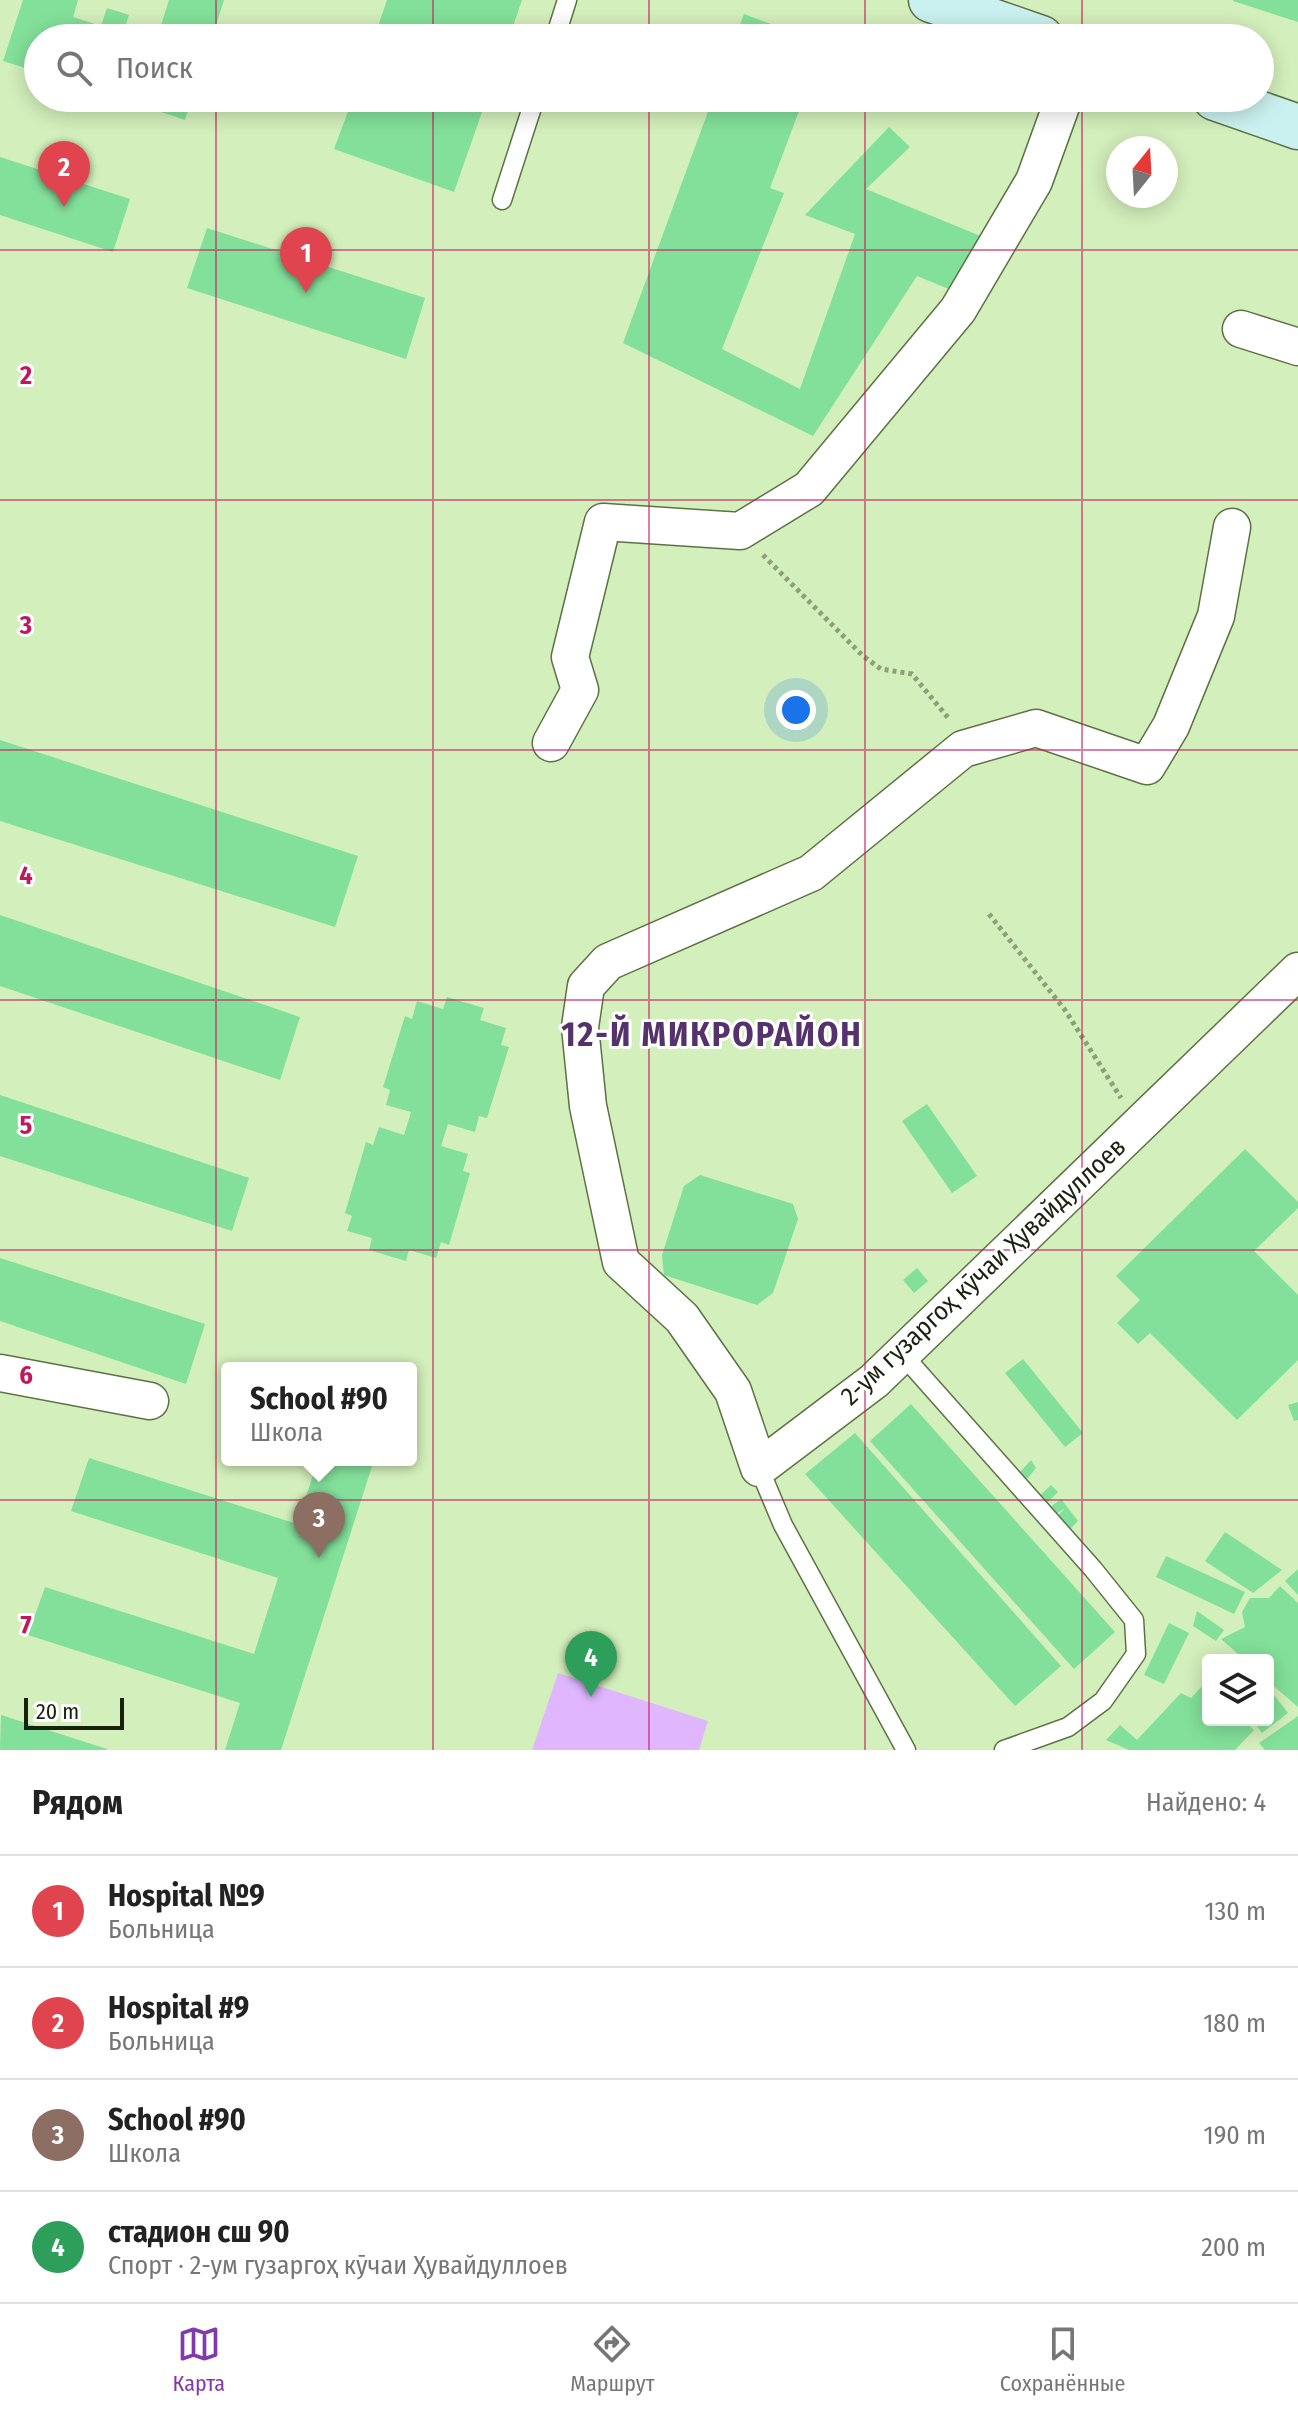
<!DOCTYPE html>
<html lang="ru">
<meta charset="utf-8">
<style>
body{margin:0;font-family:"Fira Sans Condensed",sans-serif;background:#f6f6f6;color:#222}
.controls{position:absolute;right:24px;bottom:24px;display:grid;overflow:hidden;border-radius:8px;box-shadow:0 4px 20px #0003}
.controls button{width:72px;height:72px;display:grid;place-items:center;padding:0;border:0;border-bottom:2px solid #e0e0e0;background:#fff;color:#222;font:40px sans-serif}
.compass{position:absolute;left:1106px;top:136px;width:72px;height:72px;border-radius:50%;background:#fff;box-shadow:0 4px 20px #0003;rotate:18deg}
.scale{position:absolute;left:24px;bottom:20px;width:100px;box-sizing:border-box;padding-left:8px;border:4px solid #19220f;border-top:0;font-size:22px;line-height:28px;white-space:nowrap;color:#19220f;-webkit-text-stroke:6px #fff;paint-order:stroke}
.you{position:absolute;left:796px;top:710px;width:28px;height:28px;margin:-20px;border:6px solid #fff;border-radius:50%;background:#1a73e8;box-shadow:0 0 0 12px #1a73e833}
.badge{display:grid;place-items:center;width:52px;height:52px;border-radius:50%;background:#8139ab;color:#fff;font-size:26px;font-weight:700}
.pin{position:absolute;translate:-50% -66px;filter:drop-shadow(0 2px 4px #0008)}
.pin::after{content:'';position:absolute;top:42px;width:28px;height:24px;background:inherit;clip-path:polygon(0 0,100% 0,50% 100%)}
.popup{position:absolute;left:221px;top:1362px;width:196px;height:104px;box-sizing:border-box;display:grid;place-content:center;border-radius:8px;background:#fff;filter:drop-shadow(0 2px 6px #0005);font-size:26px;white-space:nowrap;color:#767676}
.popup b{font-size:30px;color:#222}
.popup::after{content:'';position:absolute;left:50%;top:100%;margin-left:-16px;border:16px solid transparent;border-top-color:#fff}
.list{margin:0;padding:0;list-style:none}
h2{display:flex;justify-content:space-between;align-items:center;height:104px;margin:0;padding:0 32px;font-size:34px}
h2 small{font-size:26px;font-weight:400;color:#767676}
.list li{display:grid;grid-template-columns:52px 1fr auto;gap:24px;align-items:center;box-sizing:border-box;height:112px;padding:0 32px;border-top:2px solid #e0e0e0}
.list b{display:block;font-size:30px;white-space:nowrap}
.list p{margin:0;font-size:26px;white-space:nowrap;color:#767676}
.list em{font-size:26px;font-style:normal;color:#767676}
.icon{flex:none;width:44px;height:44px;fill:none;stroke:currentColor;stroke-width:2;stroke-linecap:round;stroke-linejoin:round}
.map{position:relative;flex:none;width:1298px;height:1750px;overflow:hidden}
.search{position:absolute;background:#fff;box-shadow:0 4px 20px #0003;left:24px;right:24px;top:24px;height:88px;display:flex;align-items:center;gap:20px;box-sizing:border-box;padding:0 28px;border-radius:44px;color:#767676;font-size:30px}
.sheet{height:552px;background:#fff}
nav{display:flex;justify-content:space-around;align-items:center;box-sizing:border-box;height:112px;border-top:2px solid #e0e0e0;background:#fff;font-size:22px;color:#767676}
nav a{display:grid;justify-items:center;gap:4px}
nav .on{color:#8139ab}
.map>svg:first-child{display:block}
</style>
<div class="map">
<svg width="1298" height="1750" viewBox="0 0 1298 1750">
<rect width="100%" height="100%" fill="#d3efbb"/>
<polygon fill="#e0b7fe" points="558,1673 708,1721 699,1750 532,1750"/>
<g fill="#83e09a">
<polygon points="23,0 78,0 73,17 101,26 107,8 129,15 123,33 137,38 38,38 38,72 3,61"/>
<polygon points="169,0 224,0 212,38 157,38"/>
<polygon points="387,0 522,0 509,38 374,38"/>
<polygon points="1233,0 1298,0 1298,22 1233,1"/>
<polygon points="744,14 809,38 735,38"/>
<polygon points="119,98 192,98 185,120"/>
<polygon points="353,98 487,98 454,192 334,149"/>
<polygon points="713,98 804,98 770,188 784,193 722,349 800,389 855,234 805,215 889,127 910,147 866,189 983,237 956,292 917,276 813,436 623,343"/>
<polygon points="0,157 130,199 113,252 0,215"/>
<polygon points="207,228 425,298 406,359 187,288"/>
<polygon points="0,740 358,856 335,927 0,821"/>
<polygon points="0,915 300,1017 280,1080 0,986"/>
<polygon points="447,997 484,1008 480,1020 506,1028 501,1045 509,1047 487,1118 479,1116 475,1132 448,1124 441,1146 468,1154 463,1171 470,1173 449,1245 441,1242 436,1258 409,1250 406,1261 369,1250 372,1238 347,1231 352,1216 345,1213 366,1142 373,1145 379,1127 404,1135 411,1112 386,1105 390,1090 383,1087 405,1016 412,1019 417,1001 443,1009"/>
<polygon points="0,1095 249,1178 232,1231 0,1156"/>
<polygon points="927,1104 977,1176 952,1193 902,1121"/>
<polygon points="1245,1149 1298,1202 1298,1208 1254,1251 1298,1295 1298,1360 1237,1420 1150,1333 1138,1344 1117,1323 1140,1300 1116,1276"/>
<polygon points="700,1175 793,1204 798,1219 773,1293 757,1305 664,1275 662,1255 684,1186"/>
<polygon points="0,1258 205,1324 186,1384 0,1321"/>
<polygon points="917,1268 928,1281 914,1293 903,1280"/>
<polygon points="1023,1359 1083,1433 1065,1447 1005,1373"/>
<polygon points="1298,1402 1298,1420 1294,1421 1288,1405"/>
<polygon points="911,1404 1115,1632 1074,1669 870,1441"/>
<polygon points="855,1433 1061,1666 1015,1706 805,1474"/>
<polygon points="89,1458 297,1524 318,1460 374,1460 281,1750 225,1750 240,1703 28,1635 45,1587 254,1654 278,1578 71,1511"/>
<polygon points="1031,1460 1036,1468 1024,1483 1019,1473"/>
<polygon points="1051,1485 1058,1492 1043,1507 1035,1500"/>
<polygon points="1061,1499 1078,1521 1067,1532 1055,1519 1065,1508 1053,1516 1049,1508"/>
<polygon points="1225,1532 1282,1570 1253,1593 1205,1561"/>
<polygon points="1166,1556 1245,1592 1234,1614 1156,1577"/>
<polygon points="1298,1569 1298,1595 1285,1581"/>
<polygon points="1280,1586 1298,1603 1298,1707 1268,1681 1268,1660 1245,1660 1221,1639 1245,1627 1242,1612 1250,1598 1269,1598"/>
<polygon points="1197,1611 1224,1630 1216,1641 1193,1626"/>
<polygon points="1169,1623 1189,1633 1164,1684 1144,1675"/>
<polygon points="1205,1683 1208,1720 1243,1720 1254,1730 1235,1750 1129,1750 1106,1740 1120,1725 1137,1740 1181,1693 1191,1698"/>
<polygon points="1271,1691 1288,1713 1262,1733 1252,1720 1268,1720"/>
<polygon points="1,1715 107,1749 107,1750 0,1750"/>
<polygon points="1298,1716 1298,1750 1265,1750 1259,1743"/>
</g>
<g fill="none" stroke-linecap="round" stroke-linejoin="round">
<defs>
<g id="lane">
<polyline points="555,38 567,0"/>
<polyline points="502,200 535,98"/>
<polyline points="902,1354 1093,1569 1134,1620 1136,1654 1103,1701 1068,1727 1004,1750"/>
<polyline points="759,1468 783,1525 906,1750"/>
</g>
<g id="street">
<polyline points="1241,329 1298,347"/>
<polyline points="1232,527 1216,616 1171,726 1147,766 1036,728 963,749 811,873 608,962 586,986 580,1027 588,1106 621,1262 682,1318 733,1391 759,1468 874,1381 1298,971"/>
<polyline points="551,743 580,690 570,657 603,522 740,531 809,489 958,310 1034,181 1064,98"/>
<polyline points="0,1373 150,1401"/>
</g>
<g id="secondary">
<polyline points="931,0 1041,38"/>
<polyline points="1215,98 1298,127"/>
</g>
</defs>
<use href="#lane" stroke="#5b7344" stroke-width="21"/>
<use href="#street" stroke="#5b7344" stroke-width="39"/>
<use href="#secondary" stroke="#5b7344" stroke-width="47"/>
<g stroke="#8ca179" stroke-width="5" stroke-dasharray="4 4" stroke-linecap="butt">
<polyline points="763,555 863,656 881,669 912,674 949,719"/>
<polyline points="989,914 1065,1010 1121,1098"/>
</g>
<use href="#lane" stroke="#fff" stroke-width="18"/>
<use href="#street" stroke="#fff" stroke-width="36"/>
<use href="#secondary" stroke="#caf1ef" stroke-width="44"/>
</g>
<path fill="none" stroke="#c2185b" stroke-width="2" stroke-opacity="0.55" d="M216,0v38M433,0v38M649,0v38M865,0v38M1082,0v38M216,98v1652M433,98v1652M649,98v1652M865,98v1652M1082,98v1652M0,250h1298M0,500h1298M0,750h1298M0,1000h1298M0,1250h1298M0,1500h1298"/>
<g text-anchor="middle" stroke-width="6" stroke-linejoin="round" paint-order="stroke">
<g font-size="26" fill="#19220f" stroke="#fff">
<text transform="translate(983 1271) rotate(-43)" y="9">2-ум гузаргоҳ кӯчаи Ҳувайдуллоев</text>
</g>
<g font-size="34" font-weight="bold" letter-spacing="2" fill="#55326b" stroke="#fff">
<text x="712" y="1046">12-Й МИКРОРАЙОН</text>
</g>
</g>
<g font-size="26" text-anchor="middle" font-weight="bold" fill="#c2185b" stroke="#fff" stroke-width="6" stroke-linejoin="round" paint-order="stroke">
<text x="26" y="384">2</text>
<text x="26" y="634">3</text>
<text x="26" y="884">4</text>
<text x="26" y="1134">5</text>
<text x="26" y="1384">6</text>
<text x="26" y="1634">7</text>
</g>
</svg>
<div class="controls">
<button><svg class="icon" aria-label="layers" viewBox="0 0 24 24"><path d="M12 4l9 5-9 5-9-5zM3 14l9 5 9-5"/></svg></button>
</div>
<svg class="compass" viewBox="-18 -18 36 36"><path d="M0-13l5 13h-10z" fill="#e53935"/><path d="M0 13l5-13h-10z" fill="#767676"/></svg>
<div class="scale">20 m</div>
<div class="you"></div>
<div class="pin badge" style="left:306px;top:293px;background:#e0444e">1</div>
<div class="pin badge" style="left:64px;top:207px;background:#e0444e">2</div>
<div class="pin badge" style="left:319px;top:1558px;background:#8d6e63">3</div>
<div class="popup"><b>School #90</b>Школа</div>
<div class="pin badge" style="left:591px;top:1697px;background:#2e9e5b">4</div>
<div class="search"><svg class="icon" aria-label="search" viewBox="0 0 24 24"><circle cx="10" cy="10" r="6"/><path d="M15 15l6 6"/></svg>Поиск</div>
</div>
<section class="sheet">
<h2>Рядом<small>Найдено: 4</small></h2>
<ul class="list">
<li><span class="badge" style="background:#e0444e">1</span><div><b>Hospital №9</b><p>Больница</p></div><em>130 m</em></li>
<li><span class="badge" style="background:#e0444e">2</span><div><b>Hospital #9</b><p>Больница</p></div><em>180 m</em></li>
<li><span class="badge" style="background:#8d6e63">3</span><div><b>School #90</b><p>Школа</p></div><em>190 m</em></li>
<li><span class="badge" style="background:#2e9e5b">4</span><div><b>стадион сш 90</b><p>Спорт · 2-ум гузаргоҳ кӯчаи Ҳувайдуллоев</p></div><em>200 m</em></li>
</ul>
</section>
<nav>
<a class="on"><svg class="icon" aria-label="map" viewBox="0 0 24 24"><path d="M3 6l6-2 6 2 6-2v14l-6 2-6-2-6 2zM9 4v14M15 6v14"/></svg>Карта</a>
<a><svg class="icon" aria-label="directions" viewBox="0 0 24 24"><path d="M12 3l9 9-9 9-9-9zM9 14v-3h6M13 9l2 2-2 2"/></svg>Маршрут</a>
<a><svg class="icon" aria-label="saved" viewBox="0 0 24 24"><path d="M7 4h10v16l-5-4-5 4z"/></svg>Сохранённые</a>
</nav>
